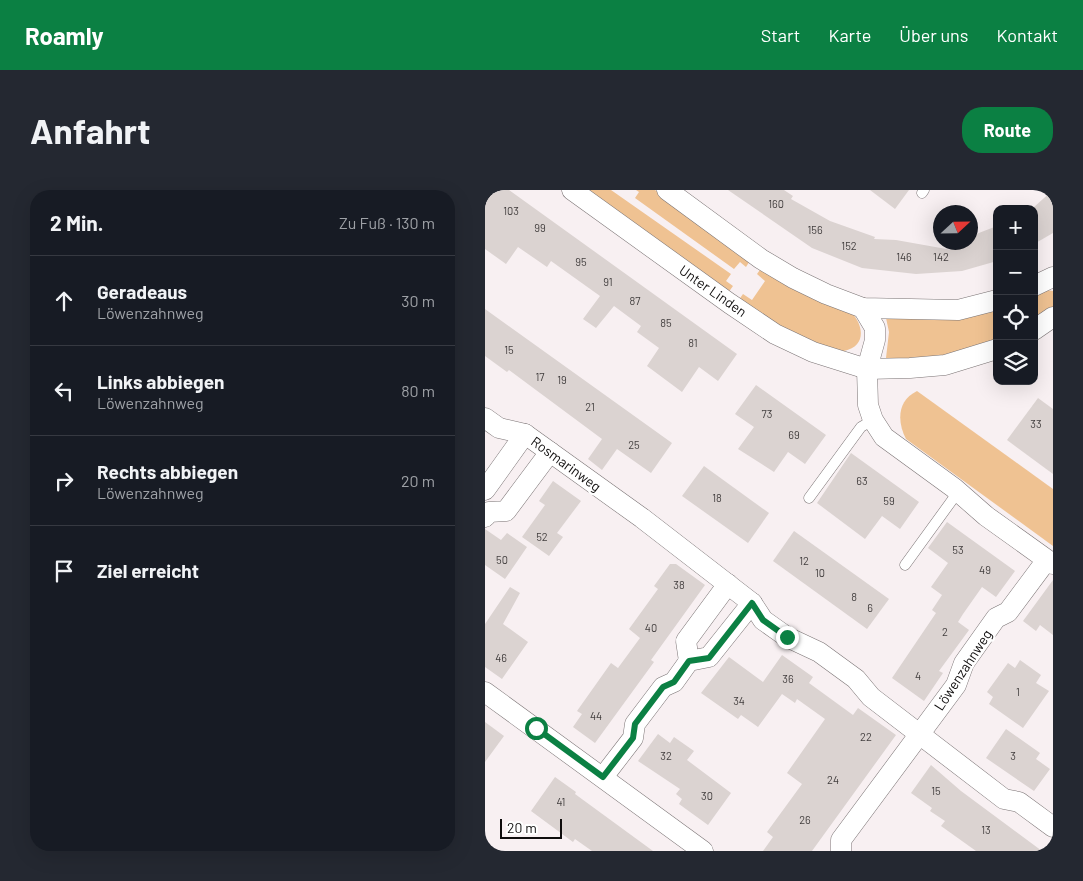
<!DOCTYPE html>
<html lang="de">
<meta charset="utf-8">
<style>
body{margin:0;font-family:Barlow,sans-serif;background:#242831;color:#f1f3f6}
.controls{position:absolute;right:15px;top:15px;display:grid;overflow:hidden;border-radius:10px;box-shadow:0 5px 20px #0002}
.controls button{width:45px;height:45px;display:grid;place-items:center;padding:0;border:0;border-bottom:1px solid #363941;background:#171b24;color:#f1f3f6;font:25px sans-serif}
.compass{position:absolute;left:448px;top:15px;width:45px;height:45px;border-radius:50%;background:#171b24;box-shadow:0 5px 20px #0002;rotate:68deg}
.scale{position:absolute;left:15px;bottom:12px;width:62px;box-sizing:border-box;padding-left:5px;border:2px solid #0f0d0d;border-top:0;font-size:14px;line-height:18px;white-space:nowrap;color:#0f0d0d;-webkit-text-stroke:4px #fff;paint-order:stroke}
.stop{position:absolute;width:15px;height:15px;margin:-11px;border:4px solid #0b8043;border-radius:50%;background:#fff}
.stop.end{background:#0b8043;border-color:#fff;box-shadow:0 1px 5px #0008}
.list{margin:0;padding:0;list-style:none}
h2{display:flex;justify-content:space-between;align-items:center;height:65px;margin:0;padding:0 20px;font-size:21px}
h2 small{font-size:16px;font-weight:400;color:#9ea1a6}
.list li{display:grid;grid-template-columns:32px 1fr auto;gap:15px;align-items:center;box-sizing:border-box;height:90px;padding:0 20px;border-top:1px solid #363941}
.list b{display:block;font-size:19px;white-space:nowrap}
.list p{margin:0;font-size:16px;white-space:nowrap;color:#9ea1a6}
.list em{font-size:16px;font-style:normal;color:#9ea1a6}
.icon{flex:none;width:28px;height:28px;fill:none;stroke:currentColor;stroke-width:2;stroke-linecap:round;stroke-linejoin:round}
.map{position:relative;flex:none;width:568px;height:661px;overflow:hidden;border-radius:20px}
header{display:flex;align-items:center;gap:30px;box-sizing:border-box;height:70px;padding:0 25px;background:#0b8043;color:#fff}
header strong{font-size:24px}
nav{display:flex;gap:28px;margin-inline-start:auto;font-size:18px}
.intro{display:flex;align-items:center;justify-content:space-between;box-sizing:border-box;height:120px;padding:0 30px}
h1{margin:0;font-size:35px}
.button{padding:12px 22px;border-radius:20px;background:#0b8043;color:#fff;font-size:18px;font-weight:700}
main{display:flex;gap:30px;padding:0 30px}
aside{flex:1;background:#171b24;border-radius:20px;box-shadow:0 5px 20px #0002}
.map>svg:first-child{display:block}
</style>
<header>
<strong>Roamly</strong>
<nav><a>Start</a><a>Karte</a><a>Über uns</a><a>Kontakt</a></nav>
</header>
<div class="intro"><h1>Anfahrt</h1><a class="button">Route</a></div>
<main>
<aside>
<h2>2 Min.<small>Zu Fuß · 130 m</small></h2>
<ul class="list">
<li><svg class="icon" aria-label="ahead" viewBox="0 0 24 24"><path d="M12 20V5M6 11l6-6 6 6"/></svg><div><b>Geradeaus</b><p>Löwenzahnweg</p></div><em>30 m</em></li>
<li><svg class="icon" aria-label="left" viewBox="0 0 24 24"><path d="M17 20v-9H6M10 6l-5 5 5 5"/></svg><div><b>Links abbiegen</b><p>Löwenzahnweg</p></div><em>80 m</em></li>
<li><svg class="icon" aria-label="right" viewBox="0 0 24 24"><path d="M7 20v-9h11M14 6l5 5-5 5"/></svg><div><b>Rechts abbiegen</b><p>Löwenzahnweg</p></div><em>20 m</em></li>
<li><svg class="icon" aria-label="arrive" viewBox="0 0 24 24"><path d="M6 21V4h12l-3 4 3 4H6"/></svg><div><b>Ziel erreicht</b></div></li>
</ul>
</aside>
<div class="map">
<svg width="568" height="661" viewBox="0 0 568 661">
<rect width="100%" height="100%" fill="#f8f0f2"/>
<g fill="#efc292">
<polygon points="101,0 126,0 246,84 241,91 248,96 243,103"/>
<polygon points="151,0 170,0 266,69 261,77 255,72 249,79 150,8 154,2"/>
<path d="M277,77l90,46c12,13 14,34 -8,38 -25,5 -84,-36 -106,-50l5,-7 9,6 13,-19 -8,-7z"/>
<polygon points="561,100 568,101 568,118 549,131 549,102"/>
<polygon points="512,116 512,151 443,169 401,168 404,142 401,128"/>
<path d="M432,201l136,98v57l-147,-107c-9,-18 -9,-38 11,-48z"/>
</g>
<g fill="#dbd3d1">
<polygon points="0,0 24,0 252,164 233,191 214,177 197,202 162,176 174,158 152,142 156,136 129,116 111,138 98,129 115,106 66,71 62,77 33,57 21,74 0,59"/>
<polygon points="243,0 299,0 308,6 306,9 345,31 390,47 389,49 411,50 467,60 461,55 468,52 486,52 486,46 512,36 512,71 477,81 431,84 377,78 327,58"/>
<polygon points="385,0 424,0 410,19"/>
<polygon points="568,0 568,43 549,54 549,17"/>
<polygon points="0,119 187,253 166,283 132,259 117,280 103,269 117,249 24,180 22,182 0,166"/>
<polygon points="271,195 341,245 320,274 303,262 289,282 253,259 269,237 250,224"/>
<polygon points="553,208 568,219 568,284 522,250"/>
<polygon points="366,263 434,312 415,339 397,326 380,349 332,313"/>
<polygon points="219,276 284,323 263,353 197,306"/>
<polygon points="68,291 96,311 72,343 78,347 64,366 37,347 60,315 54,311"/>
<polygon points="462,332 530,381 511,407 497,397 478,424 473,432 484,440 454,481 458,483 439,511 407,488 451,423 447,420 457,405 446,397 463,373 443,358"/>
<polygon points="0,339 16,350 22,343 42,357 20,389 0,375"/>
<polygon points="309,341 404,409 382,439 288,371"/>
<polygon points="185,374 191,374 220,395 166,470 169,472 110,553 88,537 97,524 92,521 126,473 133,478 155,448 144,439 173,399 169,396"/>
<polygon points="568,390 568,445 555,435 551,441 538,431"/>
<polygon points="25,397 35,403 18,434 43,452 17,489 0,477 0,434"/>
<polygon points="297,465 328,487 324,493 368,525 373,518 411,545 327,661 278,661 288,647 282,642 317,594 302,583 340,529 312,509 310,513 297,504 273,537 256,525 253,529 216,503 244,467 278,492"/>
<polygon points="535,470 556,485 551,493 564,501 538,538 504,514 508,507 502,502 523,473 530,478"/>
<polygon points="0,532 19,546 0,572"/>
<polygon points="521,539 555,563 551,569 565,579 549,601 501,568"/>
<polygon points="173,544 185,553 189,547 209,561 202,570 246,603 223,635 194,614 197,609 191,604 195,599 153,571"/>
<polygon points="446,575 476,601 557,661 491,661 456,636 460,631 445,621 447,618 426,603"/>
<polygon points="70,587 91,602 90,604 168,661 107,661 90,649 88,652 46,621"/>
</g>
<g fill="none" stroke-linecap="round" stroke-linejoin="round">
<defs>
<g id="service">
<polyline points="437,3 439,0"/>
<polyline points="324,308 376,237 388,230"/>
<polyline points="420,375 473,302"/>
</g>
<g id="minor">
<polyline points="87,0 244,113 290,144 328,162 382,179 425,178 460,175 512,159"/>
<polyline points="182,0 276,69 308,88 341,104 378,118 473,120 512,110"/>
<polyline points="549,96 568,87"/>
<polyline points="378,118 390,138 390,150 382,179 383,215 388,230 399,247 469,298 501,326 568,374"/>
<polyline points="549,140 568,127"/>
<polyline points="0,228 14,238 40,244 157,328 267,413 278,430 302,447 334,462 371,489 386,507 519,609 534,612 568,637"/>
<polyline points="0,300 40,244"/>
<polyline points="0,327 4,322 21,321 65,262"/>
<polyline points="204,471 201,451 243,394"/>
<polyline points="0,502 218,661"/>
<polyline points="118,587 148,548 150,534 178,497 189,492 204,471 224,467 267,413"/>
<polyline points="356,661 356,650 471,495 479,473 511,428 523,422 561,371"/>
</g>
</defs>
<use href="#service" stroke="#7a7374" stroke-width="11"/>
<use href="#minor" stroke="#7a7374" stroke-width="21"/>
<use href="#service" stroke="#fff" stroke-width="10"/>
<use href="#minor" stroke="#fff" stroke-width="20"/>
</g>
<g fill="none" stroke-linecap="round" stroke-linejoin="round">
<polyline stroke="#0b8043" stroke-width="6" points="51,538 118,587 148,548 150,534 178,497 189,492 204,471 224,468 267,413 278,430 302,447"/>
</g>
<g text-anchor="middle" stroke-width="4.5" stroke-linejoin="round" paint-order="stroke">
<g font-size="11" fill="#423e3e">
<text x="291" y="18">160</text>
<text x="26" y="25">103</text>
<text x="55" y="42">99</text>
<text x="330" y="44">156</text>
<text x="364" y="60">152</text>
<text x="419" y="71">146</text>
<text x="456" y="71">142</text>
<text x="96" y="76">95</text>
<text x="123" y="96">91</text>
<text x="150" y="115">87</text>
<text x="181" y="137">85</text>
<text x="208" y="157">81</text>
<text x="24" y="164">15</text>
<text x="55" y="191">17</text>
<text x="77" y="194">19</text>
<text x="105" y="221">21</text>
<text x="282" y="228">73</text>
<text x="551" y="238">33</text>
<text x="309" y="249">69</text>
<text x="149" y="259">25</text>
<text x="377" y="295">63</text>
<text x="232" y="312">18</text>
<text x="404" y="315">59</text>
<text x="57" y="351">52</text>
<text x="473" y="364">53</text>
<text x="17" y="374">50</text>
<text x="319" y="375">12</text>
<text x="500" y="384">49</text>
<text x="335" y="387">10</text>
<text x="194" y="399">38</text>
<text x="369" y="411">8</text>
<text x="385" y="422">6</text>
<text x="166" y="442">40</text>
<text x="460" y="446">2</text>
<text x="16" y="472">46</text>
<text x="433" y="490">4</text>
<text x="303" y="493">36</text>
<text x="533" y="506">1</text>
<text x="254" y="515">34</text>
<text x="111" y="530">44</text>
<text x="381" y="551">22</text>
<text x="181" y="570">32</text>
<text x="528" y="570">3</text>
<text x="348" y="594">24</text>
<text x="451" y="605">15</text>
<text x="222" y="610">30</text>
<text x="76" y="616">41</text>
<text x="320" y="634">26</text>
<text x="501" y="644">13</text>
</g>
<g font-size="14" fill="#0f0d0d" stroke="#fff">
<text transform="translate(228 101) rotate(35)" y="5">Unter Linden</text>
<text transform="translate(81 274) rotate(36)" y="5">Rosmarinweg</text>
<text transform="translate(478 480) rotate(-57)" y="5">Löwenzahnweg</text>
</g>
</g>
</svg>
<div class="controls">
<button>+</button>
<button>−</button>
<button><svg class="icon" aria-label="locate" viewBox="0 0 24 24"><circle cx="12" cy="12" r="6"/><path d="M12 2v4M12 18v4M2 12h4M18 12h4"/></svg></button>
<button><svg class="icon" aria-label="layers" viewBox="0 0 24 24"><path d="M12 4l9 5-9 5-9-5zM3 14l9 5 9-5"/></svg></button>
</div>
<svg class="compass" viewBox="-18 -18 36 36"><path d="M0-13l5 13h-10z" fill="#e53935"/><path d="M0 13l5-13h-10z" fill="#9ea1a6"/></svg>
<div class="scale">20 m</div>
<div class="stop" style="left:51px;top:538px"></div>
<div class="stop end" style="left:302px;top:447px"></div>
</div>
</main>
